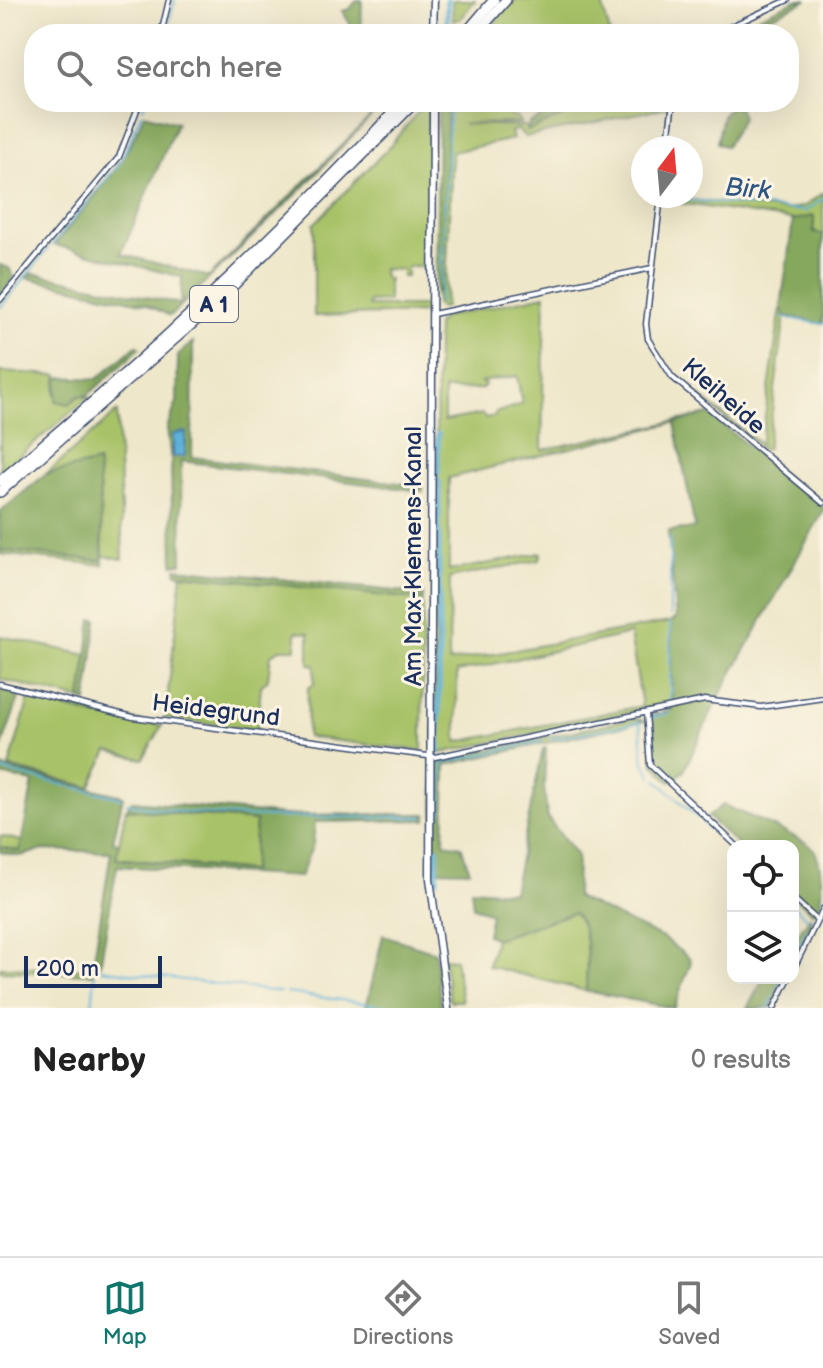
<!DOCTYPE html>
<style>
body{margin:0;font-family:"Balsamiq Sans",sans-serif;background:#f2f2f2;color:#222}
.controls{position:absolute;right:24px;bottom:24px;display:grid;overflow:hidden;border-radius:16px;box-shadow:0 8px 32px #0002}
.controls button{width:72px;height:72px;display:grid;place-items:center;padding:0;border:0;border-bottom:2px solid #e0e0e0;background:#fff;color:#222;font:40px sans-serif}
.compass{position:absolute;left:631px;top:136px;width:72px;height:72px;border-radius:50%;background:#fff;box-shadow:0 8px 32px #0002;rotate:16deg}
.scale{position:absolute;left:24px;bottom:20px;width:138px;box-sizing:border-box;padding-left:8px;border:4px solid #1b2f5e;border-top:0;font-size:22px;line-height:28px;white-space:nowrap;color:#1b2f5e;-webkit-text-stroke:6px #fcf5e5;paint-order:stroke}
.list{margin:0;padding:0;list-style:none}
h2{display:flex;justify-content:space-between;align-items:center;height:104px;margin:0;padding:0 32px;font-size:34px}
h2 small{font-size:26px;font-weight:400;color:#767676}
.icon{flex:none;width:44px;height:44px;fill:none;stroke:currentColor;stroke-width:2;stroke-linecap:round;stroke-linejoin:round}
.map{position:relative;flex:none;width:823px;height:1008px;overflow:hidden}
.search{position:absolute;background:#fff;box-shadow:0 8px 32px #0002;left:24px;right:24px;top:24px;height:88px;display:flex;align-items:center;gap:20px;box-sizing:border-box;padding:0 28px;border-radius:32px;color:#767676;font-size:30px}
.sheet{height:248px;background:#fff}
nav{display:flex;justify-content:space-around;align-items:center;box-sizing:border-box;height:112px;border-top:2px solid #e0e0e0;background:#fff;font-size:22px;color:#767676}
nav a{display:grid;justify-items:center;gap:4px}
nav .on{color:#0f766e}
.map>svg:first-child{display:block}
</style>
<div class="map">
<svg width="823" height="1008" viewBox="0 0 823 1008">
<rect width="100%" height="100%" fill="#fcf5e5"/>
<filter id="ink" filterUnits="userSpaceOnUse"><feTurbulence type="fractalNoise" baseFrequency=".0125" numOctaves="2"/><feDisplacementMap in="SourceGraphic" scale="16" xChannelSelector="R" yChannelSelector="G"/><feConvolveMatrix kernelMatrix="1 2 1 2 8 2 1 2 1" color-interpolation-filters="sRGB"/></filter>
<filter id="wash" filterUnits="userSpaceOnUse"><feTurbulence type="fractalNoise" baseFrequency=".006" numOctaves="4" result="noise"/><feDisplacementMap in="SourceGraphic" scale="32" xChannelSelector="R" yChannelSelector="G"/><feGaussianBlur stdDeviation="1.8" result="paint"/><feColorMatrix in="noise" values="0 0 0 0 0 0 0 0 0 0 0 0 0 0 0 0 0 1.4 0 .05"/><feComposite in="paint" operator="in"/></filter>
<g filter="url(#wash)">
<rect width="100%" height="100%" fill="#eee7ca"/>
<g fill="#a8c268" stroke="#627863" stroke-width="2" fill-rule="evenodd">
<polygon points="452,0 475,0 460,19 453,21"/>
<polygon points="514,0 601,0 610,34 485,34"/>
<polygon points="448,102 505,102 510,117 517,117 520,123 463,124 525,126 528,130 598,102 669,102 669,107 525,137 517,129 511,132 513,139 452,152 445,307 440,308 436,305 436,294 442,285"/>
<polygon points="424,105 428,106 428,270 426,274 422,266 407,267 407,277 402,277 402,270 383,269 384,278 388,279 388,301 369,302 368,306 427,306 427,313 314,316 314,224 387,149"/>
<polygon points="823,193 823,235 814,232 813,216 793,220 665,201 665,197 786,210 805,206"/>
<path d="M545,295l-3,155 167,-36 -260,64v93l92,-18 -1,7 -90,18 -1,84 221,-40 2,82 -236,50 -2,-4 3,-425 7,-8zM517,376l5,28 -27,9v3l-9,2 -4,-4 -38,7v-31l38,-1 3,-4 -4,-3zM630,634l12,72 -185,36v-70z"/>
<polygon points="781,307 785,316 767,448 763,450 692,391 761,444"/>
<polygon points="0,372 58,375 55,393 69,404 79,396 89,397 0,472"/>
<polygon points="117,412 123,559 103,556 98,463 46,474"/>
<polygon points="0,550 103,561 103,565 0,554"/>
<polygon points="182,574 423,600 422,751 307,737 308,688 314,684 315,665 309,664 309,633 296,632 296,649 280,649 271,655 268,679 261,686 257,730 165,718"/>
<polygon points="0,636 87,655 81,700 0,679"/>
<polygon points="29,699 99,717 102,714 162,726 143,759 108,751 90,787 9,767"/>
<polygon points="634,718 644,721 446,765 442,760"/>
<polygon points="126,809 256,821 252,871 116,858"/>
<polygon points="0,836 22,841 20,851 0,847"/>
<path d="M573,913c18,13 13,57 13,78l-98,-25 7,-27z"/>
<polygon points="443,958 455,959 462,1001 450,1001"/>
<polygon points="0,967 91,969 94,974 0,971"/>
</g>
<g fill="#86a85c" stroke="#506c5d" stroke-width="2">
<polygon points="357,0 362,0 361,34 357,34 342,11 350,9"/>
<polygon points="796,0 807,0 734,34 721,34"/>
<polygon points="438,102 448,102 442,285 436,294"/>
<polygon points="572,102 598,102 527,131 529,123"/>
<polygon points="731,106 740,109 742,118 726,147 717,143 723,115"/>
<path d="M376,111l-75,79 -131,126 -24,-12 -119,-26 5,-5 149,31 1,-27 -128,-32c33,-41 72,-80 90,-131l33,9 -56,131 88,23z"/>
<polygon points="814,216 814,232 823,235 823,324 785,316 781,307 793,220"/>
<polygon points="0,265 9,268 14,277 0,297"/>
<polygon points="193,342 192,457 423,486 423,491 181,461 182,563 173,564 171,461 167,428 177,402 178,355"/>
<polygon points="137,345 140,348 88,395 79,396 69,404 56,401 58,377 97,379"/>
<polygon points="709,414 823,507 823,512 716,702 684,771 670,782 653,763 650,716 672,710 670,622 676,618 668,531 695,528 675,423"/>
<polygon points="98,462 103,561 0,550 0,512 46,474"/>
<polygon points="176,568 423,594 423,600 182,574 177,573"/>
<polygon points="92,619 97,619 87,702 81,700"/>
<polygon points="0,688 21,692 0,752"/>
<polygon points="31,695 102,714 99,717 29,699"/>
<path d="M546,748l-2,38 3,31 30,39 -1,41 87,41 26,20 2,4 -17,46 -88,-17c1,-21 5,-64 -13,-78l-78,26 -8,-4 4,-22 -18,-6 -2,-18 42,3 30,-143z"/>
<polygon points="435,760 441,760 446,765 444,843 461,846 470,871 433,870"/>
<polygon points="0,767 123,796 113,842 119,843 116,859 252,871 256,821 126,809 132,801 284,815 427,814 426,820 315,822 313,844 300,877 117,866 100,966 93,964 111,852 44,850 20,856 0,852 0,847 20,851 33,782 0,775"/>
<path d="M723,805c18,8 79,32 90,43 10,14 10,49 5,65l-8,-2 -17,-16v-49h-54l-31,-29z"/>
<polygon points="810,917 812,923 793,963 793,941"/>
<polygon points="383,935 435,952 441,1008 366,1008"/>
<polygon points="764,978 785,978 771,1008 747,1008"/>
</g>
<polygon fill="#5eb1da" stroke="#3c709c" stroke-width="2" points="186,432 185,456 173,457 173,434"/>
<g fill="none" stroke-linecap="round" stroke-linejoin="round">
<g stroke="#5eb1da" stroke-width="2">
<polyline points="166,34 175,0"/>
<polyline points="143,108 145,102"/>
<polyline points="667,198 806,211 823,199"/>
<polyline points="51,246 120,163 141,114"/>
<polyline points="440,303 450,102"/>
<polyline points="0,308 48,249"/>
<polyline points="782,317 823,324"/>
<polyline points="670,538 670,615"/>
<polyline points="670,623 670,704"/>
<polyline points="652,718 669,713"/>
<polyline points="550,739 640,722 644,763 652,776"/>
<polyline points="0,770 121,798"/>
<polyline points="657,780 698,818"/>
<path d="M127,803c97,20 198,13 297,14"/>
<polyline points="436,817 441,814 443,763 543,741"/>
<polyline points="702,822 733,850"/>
<polyline points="793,905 808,919"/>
<polyline points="793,957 807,930"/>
<polyline points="98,969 280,992"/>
<polyline points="776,992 783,978"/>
<polyline points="287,993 402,1008"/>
<polyline points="92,1008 95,975"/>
<polyline points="768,1008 773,997"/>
</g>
<g stroke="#5eb1da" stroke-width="5">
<polyline points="447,0 447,34"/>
<polyline points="438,434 438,474"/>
<polyline points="439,481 439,751"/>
<polyline points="437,848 437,880"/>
</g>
</g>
</g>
<g filter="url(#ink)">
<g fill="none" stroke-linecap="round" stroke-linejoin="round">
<defs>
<g id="minor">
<polyline points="161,34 169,0"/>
<polyline points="714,34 788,0"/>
<polyline points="667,148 673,102"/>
<polyline points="661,196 646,324 648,339 672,377 823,503"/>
<polyline points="0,300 119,157 140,102"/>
<polyline points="433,314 652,268"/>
<polyline points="0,684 133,717 435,757 705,700 761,707 823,698"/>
<polyline points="646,713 650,765 737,846"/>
<polyline points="793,898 817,920"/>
<polyline points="793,970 823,909"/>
<polyline points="774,1008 789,978"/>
</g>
<g id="secondary">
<polyline points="433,34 434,0"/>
<polyline points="433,102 430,879 448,1008"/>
</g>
<g id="motorway">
<polyline points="465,34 494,0"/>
<polyline points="476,34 506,0"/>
<path d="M0,481c142,-118 277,-244 403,-379"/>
<polyline points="0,492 218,301 415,102"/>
</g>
</defs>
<use href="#minor" stroke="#3b4b6e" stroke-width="7"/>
<use href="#secondary" stroke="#3b4b6e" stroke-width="9"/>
<use href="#motorway" stroke="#3b4b6e" stroke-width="12"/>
<use href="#minor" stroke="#fff" stroke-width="4"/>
<use href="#secondary" stroke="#fff" stroke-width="6"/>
<use href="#motorway" stroke="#fff" stroke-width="9"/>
</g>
</g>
<g text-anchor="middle" stroke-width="6" stroke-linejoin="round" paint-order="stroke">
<rect fill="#fcf5e5" stroke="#5e6a86" stroke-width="2" x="190" y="286" width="48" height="36" rx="6"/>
<g font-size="22" font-weight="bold" fill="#1b2f5e">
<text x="214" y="312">A 1</text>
</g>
<g font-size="24" fill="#1b2f5e" stroke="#fcf5e5">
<text transform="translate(724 396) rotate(41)" y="8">Kleiheide</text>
<text transform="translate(413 556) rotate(-90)" y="8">Am Max-Klemens-Kanal</text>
<text transform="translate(216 710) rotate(7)" y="8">Heidegrund</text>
</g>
<g font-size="26" font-style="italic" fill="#2f5683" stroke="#fcf5e5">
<text transform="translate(748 188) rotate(5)" y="9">Birk</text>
</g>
</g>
</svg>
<div class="controls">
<button><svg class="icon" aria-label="locate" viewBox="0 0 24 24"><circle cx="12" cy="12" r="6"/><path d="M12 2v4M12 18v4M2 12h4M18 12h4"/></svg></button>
<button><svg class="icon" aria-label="layers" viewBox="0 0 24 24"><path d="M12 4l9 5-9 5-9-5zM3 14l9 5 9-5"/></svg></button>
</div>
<svg class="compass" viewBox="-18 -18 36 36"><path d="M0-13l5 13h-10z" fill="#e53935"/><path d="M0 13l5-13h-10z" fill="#767676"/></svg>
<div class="scale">200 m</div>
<div class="search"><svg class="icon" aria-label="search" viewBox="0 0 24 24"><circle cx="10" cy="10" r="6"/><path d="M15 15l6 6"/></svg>Search here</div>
</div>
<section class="sheet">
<h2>Nearby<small>0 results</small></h2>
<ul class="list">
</ul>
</section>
<nav>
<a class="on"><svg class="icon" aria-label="map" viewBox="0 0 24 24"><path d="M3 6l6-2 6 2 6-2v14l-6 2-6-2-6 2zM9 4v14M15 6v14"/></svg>Map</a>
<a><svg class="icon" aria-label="directions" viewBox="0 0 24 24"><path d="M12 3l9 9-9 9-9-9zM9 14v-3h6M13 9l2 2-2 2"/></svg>Directions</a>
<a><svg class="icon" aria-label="saved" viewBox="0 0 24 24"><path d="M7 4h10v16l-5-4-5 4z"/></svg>Saved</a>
</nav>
